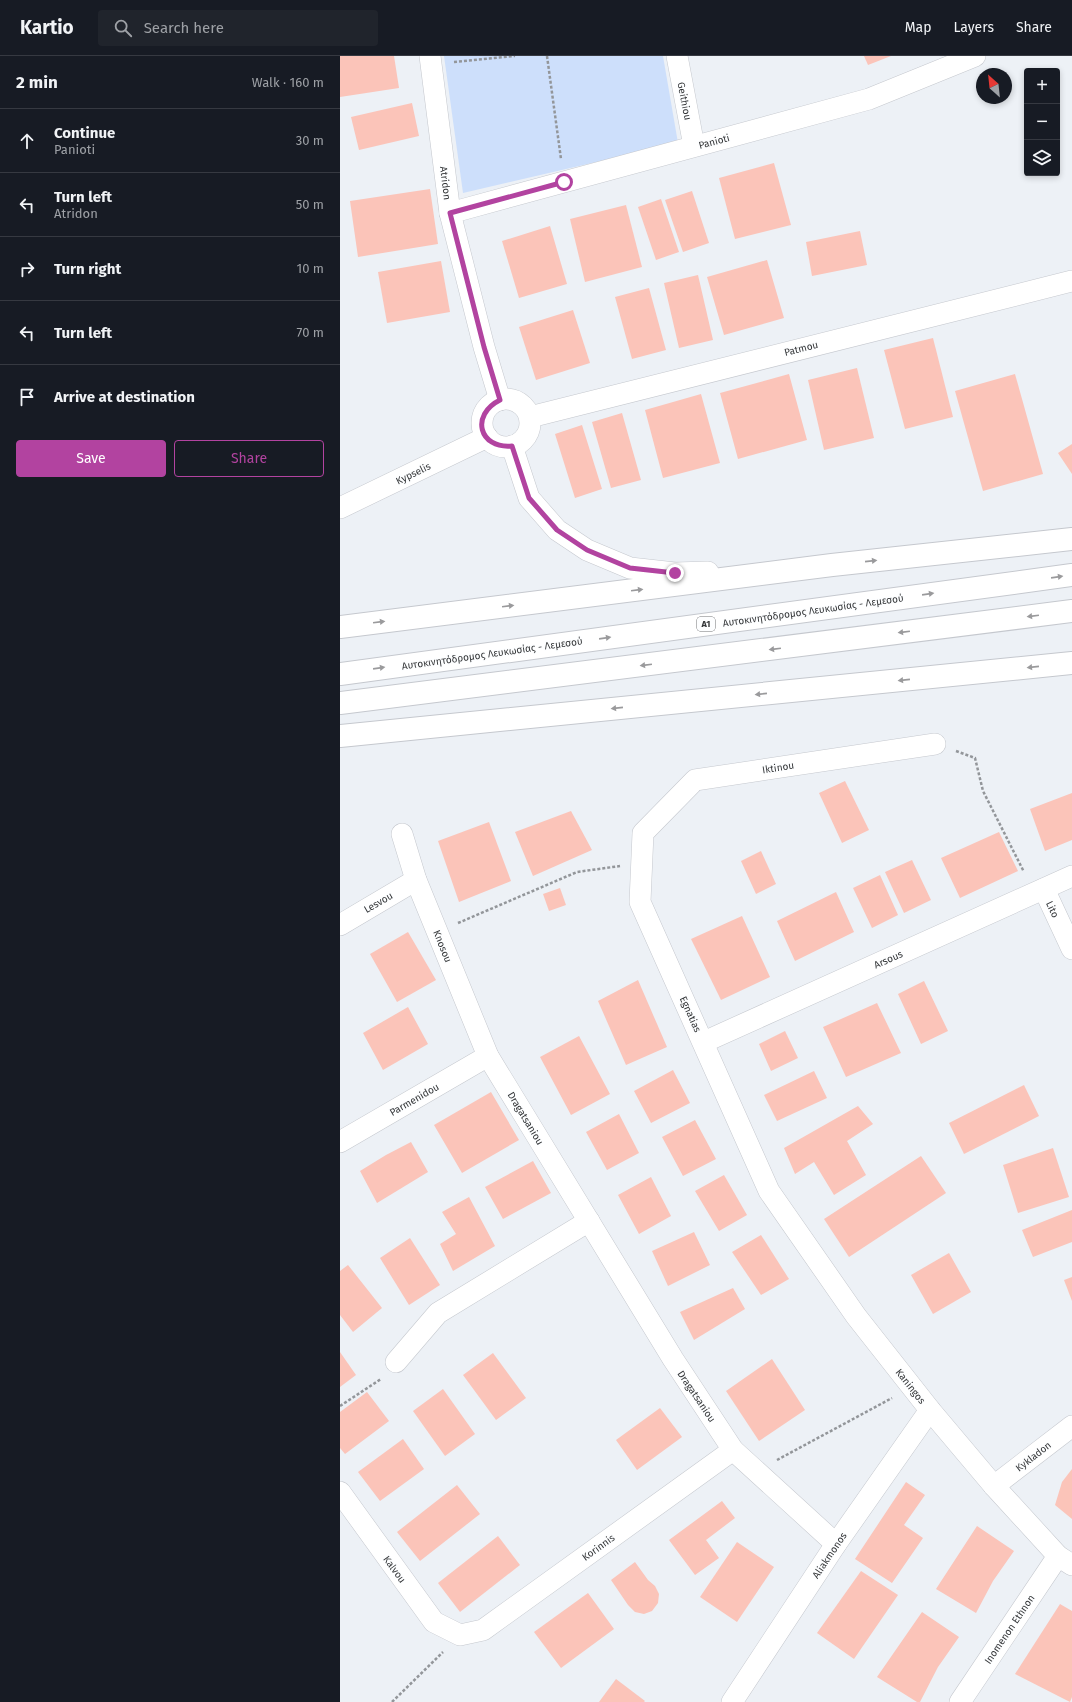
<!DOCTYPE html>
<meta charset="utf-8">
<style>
body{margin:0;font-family:"Fira Sans",sans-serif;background:#20242c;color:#f1f3f6}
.controls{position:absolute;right:12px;top:12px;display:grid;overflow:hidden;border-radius:4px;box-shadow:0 2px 6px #0003}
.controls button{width:36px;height:36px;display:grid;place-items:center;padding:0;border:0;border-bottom:1px solid #363941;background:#171b24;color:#f1f3f6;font:20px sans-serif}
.compass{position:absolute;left:636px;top:12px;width:36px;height:36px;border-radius:50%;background:#171b24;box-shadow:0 2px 6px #0003;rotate:333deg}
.stop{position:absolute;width:12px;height:12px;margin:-9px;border:3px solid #b243a0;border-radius:50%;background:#fff}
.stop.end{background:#b243a0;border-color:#fff;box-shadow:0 1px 4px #0008}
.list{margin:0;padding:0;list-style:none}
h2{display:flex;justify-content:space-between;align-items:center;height:52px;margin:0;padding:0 16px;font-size:17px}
h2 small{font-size:13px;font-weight:400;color:#9ea1a6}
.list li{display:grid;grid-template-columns:26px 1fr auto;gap:12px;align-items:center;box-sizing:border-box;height:64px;padding:0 16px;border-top:1px solid #363941}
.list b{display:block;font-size:15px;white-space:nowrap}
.list p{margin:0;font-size:13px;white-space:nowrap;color:#9ea1a6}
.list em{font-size:13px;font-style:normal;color:#9ea1a6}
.actions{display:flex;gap:8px;padding:12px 16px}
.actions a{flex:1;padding:9px 0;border:1px solid #b243a0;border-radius:4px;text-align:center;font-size:14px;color:#b243a0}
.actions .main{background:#b243a0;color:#fff}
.icon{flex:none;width:22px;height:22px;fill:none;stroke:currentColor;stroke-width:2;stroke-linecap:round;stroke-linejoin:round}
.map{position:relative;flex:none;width:732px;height:1646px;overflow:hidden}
header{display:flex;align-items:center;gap:24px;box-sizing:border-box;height:56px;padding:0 20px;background:#171b24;border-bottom:1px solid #363941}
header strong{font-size:19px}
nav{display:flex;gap:22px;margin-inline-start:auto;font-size:14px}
.search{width:280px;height:36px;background:#20242c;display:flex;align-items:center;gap:10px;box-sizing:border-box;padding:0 14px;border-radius:4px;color:#9ea1a6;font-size:15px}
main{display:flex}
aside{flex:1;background:#171b24}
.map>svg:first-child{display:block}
</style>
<header>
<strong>Kartio</strong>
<div class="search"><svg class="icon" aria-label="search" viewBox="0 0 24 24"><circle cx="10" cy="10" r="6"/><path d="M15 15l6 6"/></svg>Search here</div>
<nav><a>Map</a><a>Layers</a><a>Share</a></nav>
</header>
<main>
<aside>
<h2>2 min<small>Walk · 160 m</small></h2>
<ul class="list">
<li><svg class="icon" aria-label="ahead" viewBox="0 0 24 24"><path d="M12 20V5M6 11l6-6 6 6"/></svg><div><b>Continue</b><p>Panioti</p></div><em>30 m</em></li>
<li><svg class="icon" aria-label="left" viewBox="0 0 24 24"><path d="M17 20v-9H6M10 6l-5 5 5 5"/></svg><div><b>Turn left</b><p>Atridon</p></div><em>50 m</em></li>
<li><svg class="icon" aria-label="right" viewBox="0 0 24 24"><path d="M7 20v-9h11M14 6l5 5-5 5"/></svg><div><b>Turn right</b></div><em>10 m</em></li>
<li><svg class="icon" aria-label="left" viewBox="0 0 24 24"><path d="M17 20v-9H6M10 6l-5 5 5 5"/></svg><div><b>Turn left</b></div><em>70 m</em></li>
<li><svg class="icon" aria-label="arrive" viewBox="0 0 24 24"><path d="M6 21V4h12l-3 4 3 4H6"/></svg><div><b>Arrive at destination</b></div></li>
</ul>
<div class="actions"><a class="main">Save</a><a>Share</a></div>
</aside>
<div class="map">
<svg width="732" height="1646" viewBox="0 0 732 1646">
<rect width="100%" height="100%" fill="#edf1f6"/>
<polygon fill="#cddffb" points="104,0 323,0 338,87 123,137"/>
<g fill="#fbc4b9">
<polygon points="0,0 54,0 59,32 0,41"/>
<polygon points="524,0 551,0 528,9"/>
<polygon points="72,47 79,80 19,94 11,61"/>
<polygon points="434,107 451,169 395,183 379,122"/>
<polygon points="90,133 98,188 18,201 10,145"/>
<polygon points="352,135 369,187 343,196 325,144"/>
<polygon points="321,143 339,196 316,204 298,151"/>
<polygon points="286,149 302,211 245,226 230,163"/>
<polygon points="210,170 227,228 179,242 162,185"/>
<polygon points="520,175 527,209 472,220 466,186"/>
<polygon points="427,204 444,262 384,279 367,221"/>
<polygon points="101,205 110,256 47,267 38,216"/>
<polygon points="358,219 373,284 339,292 324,227"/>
<polygon points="309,232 326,294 292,303 275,241"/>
<polygon points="233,254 250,307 196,324 179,271"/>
<polygon points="593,282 613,361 565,373 544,294"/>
<polygon points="517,312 534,382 484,394 468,324"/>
<polygon points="449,318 467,384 398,403 380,337"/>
<polygon points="675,318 703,418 643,435 615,335"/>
<polygon points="361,338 380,407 323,422 305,354"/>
<polygon points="282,357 301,424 271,432 252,366"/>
<polygon points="242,369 262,433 235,442 215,378"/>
<polygon points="732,388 732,418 718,397"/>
<polygon points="505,725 529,774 502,787 479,737"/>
<polygon points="732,737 732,784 705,795 690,753"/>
<polygon points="231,755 252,794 193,820 175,776"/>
<polygon points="149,766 171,825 119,846 98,785"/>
<polygon points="659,776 678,815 620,842 601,802"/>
<polygon points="421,795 436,828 416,838 401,805"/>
<polygon points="572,804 591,844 564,857 545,816"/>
<polygon points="540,819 558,859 532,872 513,832"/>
<polygon points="220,832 226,849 209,855 203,838"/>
<polygon points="496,836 514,876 455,905 437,865"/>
<polygon points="402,860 430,921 381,944 351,883"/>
<polygon points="68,876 96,924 57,946 30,898"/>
<polygon points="298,924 327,991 286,1009 258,945"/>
<polygon points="584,925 608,975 581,988 558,938"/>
<polygon points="537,947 561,997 506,1021 483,971"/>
<polygon points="68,951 88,988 43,1014 23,977"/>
<polygon points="445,975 458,1002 431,1015 419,988"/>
<polygon points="239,980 270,1038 231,1059 200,1001"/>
<polygon points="333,1014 350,1047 311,1067 294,1035"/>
<polygon points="474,1015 487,1042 437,1065 424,1039"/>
<polygon points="684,1029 699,1060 624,1098 609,1067"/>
<polygon points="151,1036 179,1084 122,1117 94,1069"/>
<polygon points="518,1050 533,1068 507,1085 526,1119 494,1139 474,1106 455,1118 444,1092"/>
<polygon points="279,1058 299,1097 267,1114 246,1076"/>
<polygon points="355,1064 376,1103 343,1120 322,1081"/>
<polygon points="71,1086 88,1116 37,1147 20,1115 46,1099"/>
<polygon points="713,1092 729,1141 678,1157 663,1109"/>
<polygon points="581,1100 606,1137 509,1201 484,1163"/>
<polygon points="193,1105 211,1137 163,1163 145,1131"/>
<polygon points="384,1119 407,1159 379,1175 355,1135"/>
<polygon points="311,1121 331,1160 299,1178 278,1139"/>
<polygon points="129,1141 155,1190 113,1215 100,1188 116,1178 102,1156"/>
<polygon points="732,1154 732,1186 693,1201 682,1174"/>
<polygon points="354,1176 370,1209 328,1230 312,1195"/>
<polygon points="421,1179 449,1223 421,1239 392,1196"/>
<polygon points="70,1182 100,1229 69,1249 40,1202"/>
<polygon points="609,1197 631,1236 593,1258 571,1219"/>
<polygon points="8,1209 42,1252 13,1276 0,1259 0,1215"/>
<polygon points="732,1221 732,1245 724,1224"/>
<polygon points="393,1232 405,1253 354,1284 340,1256"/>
<polygon points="0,1296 16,1319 0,1331"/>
<polygon points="153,1297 186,1342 156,1364 123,1319"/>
<polygon points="432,1303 465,1354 419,1385 386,1335"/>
<polygon points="103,1333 135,1378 105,1400 73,1355"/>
<polygon points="27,1336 49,1365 5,1398 0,1392 0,1356"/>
<polygon points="320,1352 342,1381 297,1414 276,1384"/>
<polygon points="63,1383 84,1413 40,1445 18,1416"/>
<polygon points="732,1413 732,1463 715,1449 722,1426"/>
<polygon points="566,1426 585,1439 564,1469 583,1482 552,1527 515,1503"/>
<polygon points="117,1429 140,1458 80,1505 57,1476"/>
<polygon points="382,1445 395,1462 366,1484 379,1502 355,1519 329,1484"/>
<polygon points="637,1470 674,1495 653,1525 636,1557 596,1533"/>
<polygon points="158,1480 180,1509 120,1556 98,1527"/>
<polygon points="397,1486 434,1511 397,1566 360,1541"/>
<polygon points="295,1506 308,1524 315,1530 319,1538 318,1547 312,1555 304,1558 295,1556 288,1549 271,1524"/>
<polygon points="521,1515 558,1539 514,1603 477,1577"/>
<polygon points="248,1537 274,1573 221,1612 194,1576"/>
<polygon points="720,1548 732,1555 732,1641 730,1646 675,1618"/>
<polygon points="582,1556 619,1581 598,1611 580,1646 577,1646 537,1621"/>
<polygon points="276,1623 305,1645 304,1646 259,1646"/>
</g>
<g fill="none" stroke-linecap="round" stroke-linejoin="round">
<defs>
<g id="minor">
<polyline points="90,0 110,157 144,291 160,344"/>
<polyline points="337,0 354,90"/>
<polyline points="110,157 529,43 635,0"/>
<circle cx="166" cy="367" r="24"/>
<polyline points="190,361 732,225"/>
<polyline points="172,390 189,442 217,474 247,494 290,512 335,517 368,516"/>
<polyline points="0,452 147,381"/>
<polyline points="595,688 355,724 303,777 300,846 429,1135 516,1260 590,1354 654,1430 718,1500 732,1509"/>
<polyline points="62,778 76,824 148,1000 333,1303 393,1394 496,1488"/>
<polyline points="704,833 732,893"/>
<polyline points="0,869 76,824"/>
<polyline points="364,986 732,820"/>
<polyline points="0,1086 148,1000"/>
<polyline points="56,1306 98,1257 249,1165"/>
<polyline points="654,1430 732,1370"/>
<polyline points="0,1436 94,1566 120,1579 143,1574 393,1394"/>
<polyline points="392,1646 496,1488 590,1354"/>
<polyline points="620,1646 718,1500"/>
</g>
<g id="trunk">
<polyline points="0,571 492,509 732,483"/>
<polyline points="0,618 732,519"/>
<polyline points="0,647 732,555"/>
<polyline points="0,680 732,607"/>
</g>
</defs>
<use href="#minor" stroke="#c5c8ce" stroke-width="22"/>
<use href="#trunk" stroke="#c5c8ce" stroke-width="24"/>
<g stroke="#93969a" stroke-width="2.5" stroke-dasharray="3 2" stroke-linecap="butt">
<polyline points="207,0 221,103"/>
<polyline points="114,6 175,0"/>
<polyline points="616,695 635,702 643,735 684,816"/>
<polyline points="118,867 237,816 280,810"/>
<polyline points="0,1350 41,1323"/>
<polyline points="437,1404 552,1342"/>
<polyline points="52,1646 103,1596"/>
</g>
<use href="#minor" stroke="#fff" stroke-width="21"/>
<use href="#trunk" stroke="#fff" stroke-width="22"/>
</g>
<defs><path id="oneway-solid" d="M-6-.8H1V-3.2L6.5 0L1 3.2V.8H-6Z"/></defs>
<g fill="#9a9a9c">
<use href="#oneway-solid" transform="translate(531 505) rotate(-6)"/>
<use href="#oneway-solid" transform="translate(717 521) rotate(-8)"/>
<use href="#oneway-solid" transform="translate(297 534) rotate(-7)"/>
<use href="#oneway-solid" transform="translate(588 538) rotate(-8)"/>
<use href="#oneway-solid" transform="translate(168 550) rotate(-7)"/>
<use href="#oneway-solid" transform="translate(693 560) rotate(173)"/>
<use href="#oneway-solid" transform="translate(39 566) rotate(-7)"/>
<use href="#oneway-solid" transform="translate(564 576) rotate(173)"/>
<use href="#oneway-solid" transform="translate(265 582) rotate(-8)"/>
<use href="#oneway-solid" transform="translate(435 593) rotate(173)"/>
<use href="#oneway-solid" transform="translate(306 609) rotate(173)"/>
<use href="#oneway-solid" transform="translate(693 611) rotate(174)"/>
<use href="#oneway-solid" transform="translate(39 612) rotate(-8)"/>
<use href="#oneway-solid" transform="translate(564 624) rotate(174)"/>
<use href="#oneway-solid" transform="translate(421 638) rotate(174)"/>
<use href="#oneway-solid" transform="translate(277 652) rotate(174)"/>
</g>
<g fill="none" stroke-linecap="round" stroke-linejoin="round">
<path stroke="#b243a0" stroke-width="5" d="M224,126l-114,31 34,134 16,53c-30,15 -21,49 12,46l17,52 28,32 30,20 43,18 45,5"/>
</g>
<g text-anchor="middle" stroke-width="3" stroke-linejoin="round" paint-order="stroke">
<rect fill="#fdfeff" stroke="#707274" stroke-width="1" x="357" y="561" width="18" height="14" rx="3"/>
<g font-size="9" font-weight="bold" fill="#343638">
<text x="366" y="571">A1</text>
</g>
<g font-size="10" fill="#343638" stroke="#fdfeff">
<text transform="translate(345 45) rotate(79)" y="4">Geithiou</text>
<text transform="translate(374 85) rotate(-15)" y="4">Panioti</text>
<text transform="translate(106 127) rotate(83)" y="4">Atridon</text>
<text transform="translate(461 292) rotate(-14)" y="4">Patmou</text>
<text transform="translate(73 417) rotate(-26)" y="4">Kypselis</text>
<text transform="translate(473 554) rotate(-8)" y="4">Αυτοκινητόδρομος Λευκωσίας - Λεμεσού</text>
<text transform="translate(152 597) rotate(-8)" y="4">Αυτοκινητόδρομος Λευκωσίας - Λεμεσού</text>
<text transform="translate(438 711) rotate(-9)" y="4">Iktinou</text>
<text transform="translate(38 846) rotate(-30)" y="4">Lesvou</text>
<text transform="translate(713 853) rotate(65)" y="4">Lito</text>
<text transform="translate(103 890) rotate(68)" y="4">Knosou</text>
<text transform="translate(548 903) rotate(-24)" y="4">Arsous</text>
<text transform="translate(351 958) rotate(66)" y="4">Egnatias</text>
<text transform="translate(74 1043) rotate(-30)" y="4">Parmenidou</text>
<text transform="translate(186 1062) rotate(59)" y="4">Dragatsaniou</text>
<text transform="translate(571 1330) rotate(52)" y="4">Kaningos</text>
<text transform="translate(357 1340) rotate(56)" y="4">Dragatsaniou</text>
<text transform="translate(693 1400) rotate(-38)" y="4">Kykladon</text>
<text transform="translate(258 1491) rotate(-36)" y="4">Korinnis</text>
<text transform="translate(489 1499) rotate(-56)" y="4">Aliakmonos</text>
<text transform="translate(55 1513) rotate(54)" y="4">Kalvou</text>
<text transform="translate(669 1573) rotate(-56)" y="4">Inomenon Ethnon</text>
</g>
</g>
</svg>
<div class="controls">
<button>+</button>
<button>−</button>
<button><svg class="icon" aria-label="layers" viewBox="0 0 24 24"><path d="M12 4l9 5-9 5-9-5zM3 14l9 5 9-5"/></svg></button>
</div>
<svg class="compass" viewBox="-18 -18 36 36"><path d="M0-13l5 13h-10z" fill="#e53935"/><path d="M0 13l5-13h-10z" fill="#9ea1a6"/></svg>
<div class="stop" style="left:224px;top:126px"></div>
<div class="stop end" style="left:335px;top:517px"></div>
</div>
</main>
